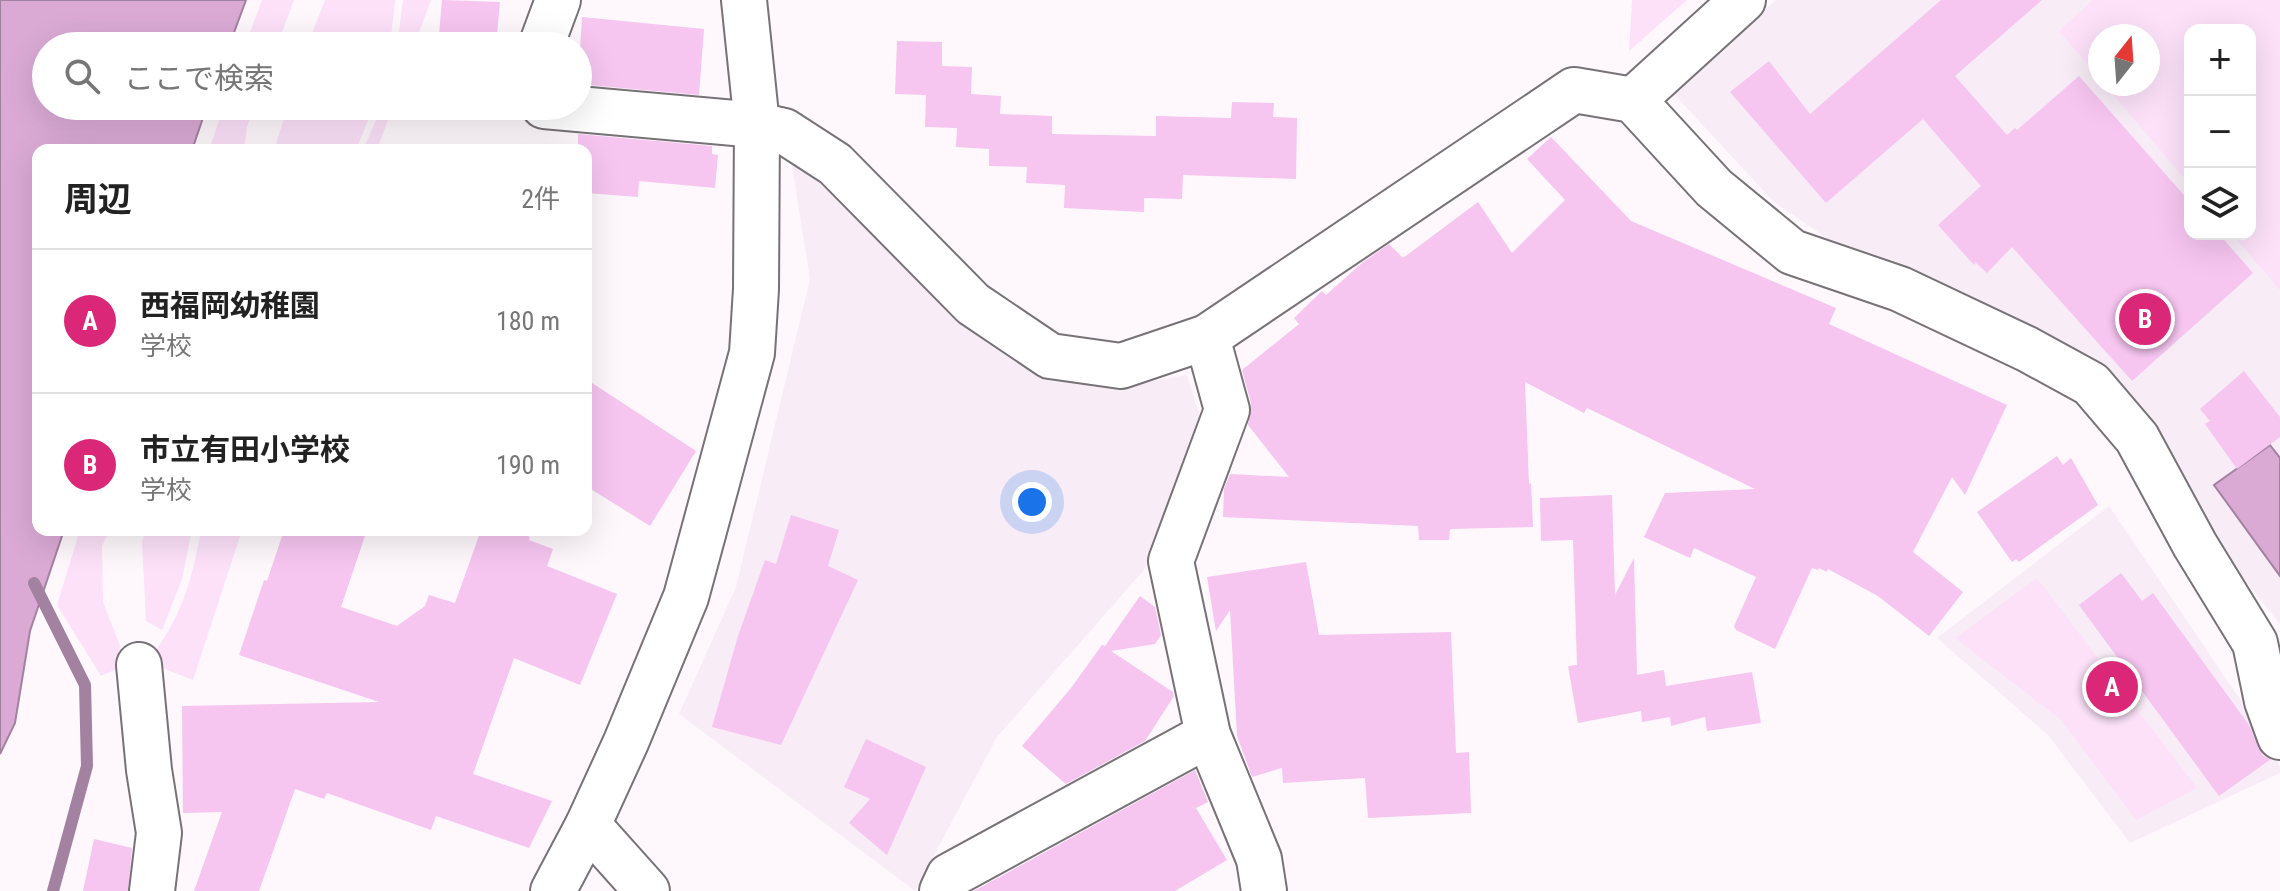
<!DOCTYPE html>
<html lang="ja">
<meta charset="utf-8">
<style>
body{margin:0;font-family:"Roboto Condensed","Noto Sans JP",sans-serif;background:#f6f6f6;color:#222}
.controls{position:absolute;right:24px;top:24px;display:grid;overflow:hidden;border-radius:16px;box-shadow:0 8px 32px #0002}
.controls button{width:72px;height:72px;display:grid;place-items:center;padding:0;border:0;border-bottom:2px solid #e0e0e0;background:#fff;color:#222;font:40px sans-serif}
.compass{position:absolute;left:2088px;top:24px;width:72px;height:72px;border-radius:50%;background:#fff;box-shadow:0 8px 32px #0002;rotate:17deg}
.you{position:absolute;left:1032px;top:502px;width:28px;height:28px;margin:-20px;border:6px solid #fff;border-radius:50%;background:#1a73e8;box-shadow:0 0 0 12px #1a73e833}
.badge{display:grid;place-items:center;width:52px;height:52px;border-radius:50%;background:#db2777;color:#fff;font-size:26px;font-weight:700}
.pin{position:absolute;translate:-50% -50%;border:4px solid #fff;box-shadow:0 2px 8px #0006}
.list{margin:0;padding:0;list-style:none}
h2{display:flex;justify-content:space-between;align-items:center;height:104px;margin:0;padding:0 32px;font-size:34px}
h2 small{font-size:26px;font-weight:400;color:#767676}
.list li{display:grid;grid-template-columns:52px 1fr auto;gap:24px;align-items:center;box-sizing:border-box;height:144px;padding:0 32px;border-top:2px solid #e0e0e0}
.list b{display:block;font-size:30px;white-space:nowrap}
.list p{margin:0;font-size:26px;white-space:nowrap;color:#767676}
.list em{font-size:26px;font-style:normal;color:#767676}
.icon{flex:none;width:44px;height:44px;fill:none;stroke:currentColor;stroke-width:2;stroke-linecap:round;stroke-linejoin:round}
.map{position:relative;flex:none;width:2280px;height:891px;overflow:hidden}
.search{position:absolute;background:#fff;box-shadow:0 8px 32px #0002;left:32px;top:32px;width:560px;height:88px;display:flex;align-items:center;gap:20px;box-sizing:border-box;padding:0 28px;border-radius:44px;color:#767676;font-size:30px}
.panel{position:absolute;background:#fff;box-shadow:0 8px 32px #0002;left:32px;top:144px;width:560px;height:392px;border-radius:16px}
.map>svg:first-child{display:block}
</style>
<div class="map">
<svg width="2280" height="891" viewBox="0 0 2280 891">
<rect width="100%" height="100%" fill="#fef8fd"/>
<g fill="#f8ecf7" fill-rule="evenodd">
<path d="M1776,0h504v624l-63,-78 -56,-101 -56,-81 -191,-90 -68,-23 -72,-49 -102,-110zM2190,30h60v204h-60zM2100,36h48v48h-48z"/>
<polygon points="791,160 1129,385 1187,375 1201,420 1144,570 997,737 915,891 679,714 736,587 810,279"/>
<polygon points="2109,506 2269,742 2280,767 2280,773 2130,843 2048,735 1937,638"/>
</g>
<g fill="#fce1f9">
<polygon points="262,0 294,0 277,46 245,46"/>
<polygon points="325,0 395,0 390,46 307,46"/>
<polygon points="403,0 431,0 414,46 397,46"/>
<polygon points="1632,0 1687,0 1629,51"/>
<polygon points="2093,0 2280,0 2280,290 2232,234 2250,234 2250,30 2190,30 2190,185 2104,84 2148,84 2148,36 2100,36 2100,79 2059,31"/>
<polygon points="224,106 255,106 247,127 244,150 209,150"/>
<polygon points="288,106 374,106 356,150 274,150"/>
<polygon points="382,106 393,106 377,150 363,150"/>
<polygon points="80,530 110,530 102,546 103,602 120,646 117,669 101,676 57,605"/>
<polygon points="146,530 192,530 182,579 162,630 146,621 142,542"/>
<path d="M201,530h41l-49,150 -46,-18c33,-41 45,-80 54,-132z"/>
<polygon points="2037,578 2197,788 2136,820 2060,719 1955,638"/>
</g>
<g fill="#daaad5" stroke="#a381a0" stroke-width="2">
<polygon points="0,0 246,0 229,46 46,46 46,106 207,106 192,150 38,150 38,530 64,530 30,631 15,723 0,754"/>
<polygon points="2270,445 2280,458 2280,576 2214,485"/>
</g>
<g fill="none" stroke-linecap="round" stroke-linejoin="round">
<polyline stroke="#a381a0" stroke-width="12" points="34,583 85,685 87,766 53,891"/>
</g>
<g fill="#f6c5f0">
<polygon points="442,0 500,2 496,46 438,46"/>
<polygon points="1941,0 2042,0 1955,76 2007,135 2015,128 2017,130 2079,76 2190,202 2190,234 2219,234 2253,273 2132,381 2012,247 1987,273 1975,262 1974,265 1938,225 1981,186 1923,119 1826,203 1730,92 1769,61 1810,114"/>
<polygon points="582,17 704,29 699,95 578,84"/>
<polygon points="897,41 942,42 942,66 972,67 971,94 1001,96 1000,114 1052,116 1052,134 1156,136 1156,116 1231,118 1232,102 1274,103 1273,117 1297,118 1296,179 1183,175 1182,199 1144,198 1144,212 1064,208 1065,185 1026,183 1027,167 989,166 989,149 956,147 957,128 925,127 926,95 895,94"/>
<polygon points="578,134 712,146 712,154 718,155 715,188 639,181 638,197 586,193 586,150 578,150"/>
<polygon points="1551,137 1631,221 1836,308 1829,324 2007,405 1965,495 1952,477 1913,552 1963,592 1929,636 1878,596 1828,569 1827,572 1819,568 1818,570 1812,568 1775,649 1736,630 1734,626 1756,577 1694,548 1690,558 1644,537 1665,493 1755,489 1587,408 1584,413 1525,382 1529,484 1531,483 1533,527 1450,529 1449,540 1419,540 1418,526 1223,517 1224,489 1230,474 1289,477 1248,425 1251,403 1242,370 1299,324 1294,318 1322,291 1326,295 1362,263 1389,244 1403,258 1478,202 1512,253 1565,200 1527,159"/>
<polygon points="2244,371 2280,417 2280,437 2237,469 2205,424 2210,421 2200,409"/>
<polygon points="586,379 696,451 650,526 586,486"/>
<polygon points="2057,456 2063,465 2071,458 2098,505 2019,562 2016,559 2012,562 1977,512"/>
<polygon points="1612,495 1615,595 1634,558 1637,675 1664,670 1666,686 1752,672 1761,723 1707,731 1705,717 1671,726 1670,717 1642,722 1641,711 1578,723 1568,666 1577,665 1573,540 1541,541 1540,498"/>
<polygon points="791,515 839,530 828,566 858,580 781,745 712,727 738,636 765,560 776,564"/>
<polygon points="284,530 367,530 341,607 397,626 425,606 429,595 455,603 481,530 510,530 530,537 529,540 553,549 547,566 617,594 580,685 514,658 473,774 552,801 529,848 436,816 431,830 327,793 324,799 295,789 259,891 194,891 222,812 183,813 182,706 379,702 239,655 264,580 267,581"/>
<polygon points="1306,562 1319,635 1451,632 1456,753 1469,752 1471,813 1368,818 1365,778 1283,783 1282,768 1252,777 1237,736 1230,610 1216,631 1207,577"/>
<polygon points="2121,573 2142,601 2153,593 2249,725 2263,756 2271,759 2219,796 2079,605"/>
<polygon points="1140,596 1155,607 1161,635 1155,644 1111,651 1173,692 1174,696 1145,741 1066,784 1022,746 1071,688 1102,645 1105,646"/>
<polygon points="866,739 926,767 887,855 849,823 870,799 844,787"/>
<polygon points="1195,770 1208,802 1196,808 1227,860 1175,891 974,891"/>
<polygon points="94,839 132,848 128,891 83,891"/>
</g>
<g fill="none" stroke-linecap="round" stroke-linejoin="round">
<defs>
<g id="minor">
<polyline points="541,46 558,0"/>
<polyline points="1633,100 1743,0"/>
<polyline points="544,106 757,125 784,131 835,164 973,304 1050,356 1121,366 1207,337 1574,90 1633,100 1714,188 1792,252 1900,289 2027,349 2091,384 2137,438 2195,545 2255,643 2267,701 2280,737"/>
<polyline points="1207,337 1227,410 1171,561 1208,735 1259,859 1264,891"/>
<polyline points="139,665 149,770 159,833 152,891"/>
<polyline points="588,825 647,891"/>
<polyline points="553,891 588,825 626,742 686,597 752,353 756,289 757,125 744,0"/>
<polyline points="942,891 949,876 1208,735"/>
</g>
</defs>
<use href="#minor" stroke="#777276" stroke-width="48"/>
<use href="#minor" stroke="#fff" stroke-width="44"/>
</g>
</svg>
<div class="controls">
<button>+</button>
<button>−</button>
<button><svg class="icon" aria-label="layers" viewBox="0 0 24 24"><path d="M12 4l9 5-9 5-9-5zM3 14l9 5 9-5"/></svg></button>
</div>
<svg class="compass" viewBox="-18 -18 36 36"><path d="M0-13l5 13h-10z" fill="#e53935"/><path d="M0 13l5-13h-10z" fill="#767676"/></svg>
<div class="you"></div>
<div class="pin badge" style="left:2112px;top:687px">A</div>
<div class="pin badge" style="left:2145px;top:319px">B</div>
<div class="search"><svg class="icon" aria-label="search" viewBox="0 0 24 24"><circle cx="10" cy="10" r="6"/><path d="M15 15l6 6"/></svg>ここで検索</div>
<section class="panel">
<h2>周辺<small>2件</small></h2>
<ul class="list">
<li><span class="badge">A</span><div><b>西福岡幼稚園</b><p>学校</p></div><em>180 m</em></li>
<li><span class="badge">B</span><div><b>市立有田小学校</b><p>学校</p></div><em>190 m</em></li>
</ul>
</section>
</div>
